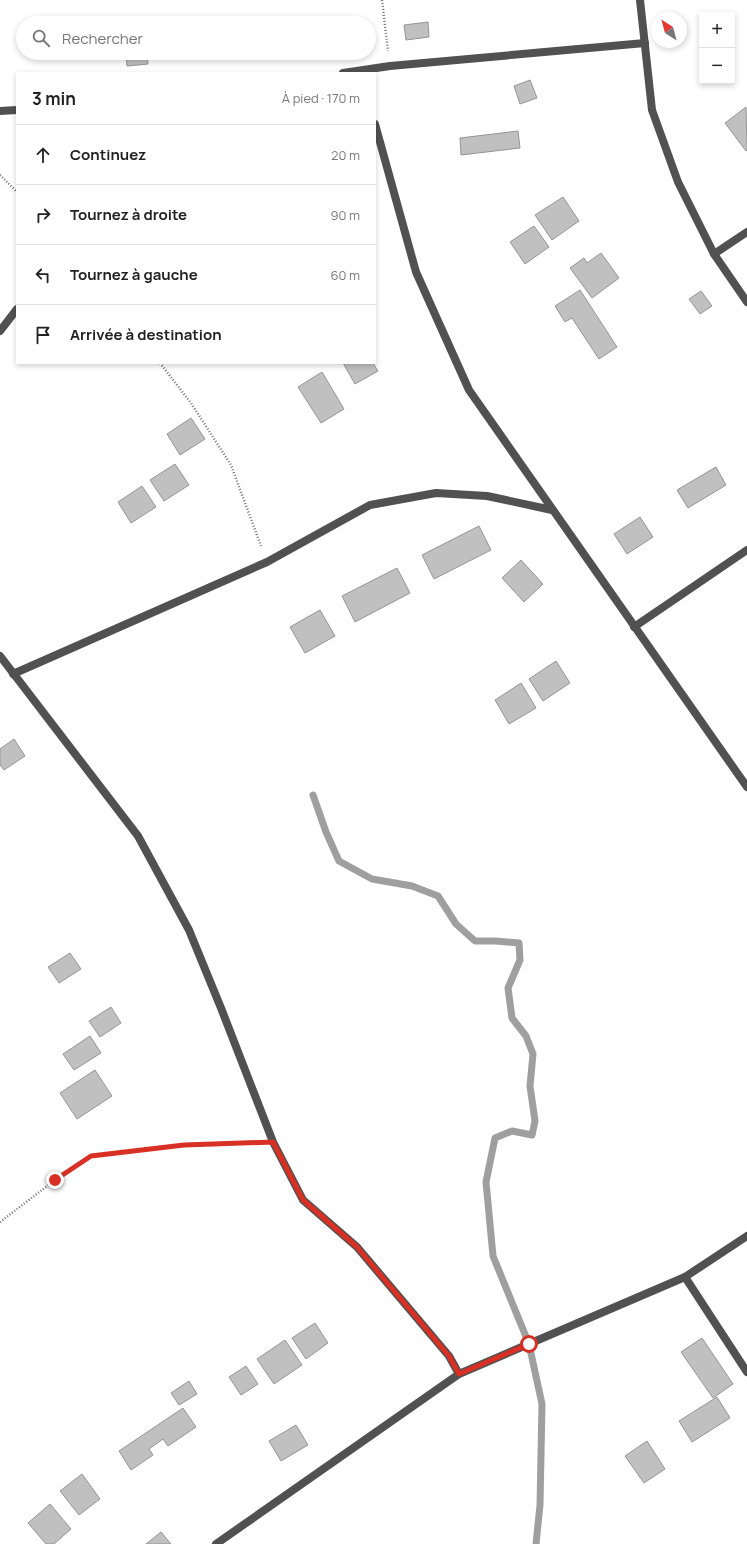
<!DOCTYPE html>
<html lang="fr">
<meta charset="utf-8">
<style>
body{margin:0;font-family:Manrope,sans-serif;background:#f2f2f2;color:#222}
.controls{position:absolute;right:12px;top:12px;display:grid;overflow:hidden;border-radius:0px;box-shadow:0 2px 6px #0003}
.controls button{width:36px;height:36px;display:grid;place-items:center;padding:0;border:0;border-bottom:1px solid #e0e0e0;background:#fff;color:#222;font:20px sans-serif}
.compass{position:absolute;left:651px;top:12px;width:36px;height:36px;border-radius:50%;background:#fff;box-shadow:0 2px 6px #0003;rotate:324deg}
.stop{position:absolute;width:12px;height:12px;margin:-9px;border:3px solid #d93025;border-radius:50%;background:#fff}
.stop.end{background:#d93025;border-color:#fff;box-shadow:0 1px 4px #0008}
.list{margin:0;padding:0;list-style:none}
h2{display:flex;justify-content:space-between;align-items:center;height:52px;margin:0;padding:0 16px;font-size:17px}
h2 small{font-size:13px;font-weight:400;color:#767676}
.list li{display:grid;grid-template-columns:26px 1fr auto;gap:12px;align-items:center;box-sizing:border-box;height:60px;padding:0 16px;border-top:1px solid #e0e0e0}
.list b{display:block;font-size:15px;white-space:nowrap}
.list em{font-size:13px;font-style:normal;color:#767676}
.icon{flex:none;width:22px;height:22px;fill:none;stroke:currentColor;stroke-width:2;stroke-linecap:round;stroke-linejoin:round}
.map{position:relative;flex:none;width:747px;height:1544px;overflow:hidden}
.search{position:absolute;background:#fff;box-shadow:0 2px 6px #0003;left:16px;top:16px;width:360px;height:44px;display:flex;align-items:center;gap:10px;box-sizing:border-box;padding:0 14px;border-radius:22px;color:#767676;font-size:15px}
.panel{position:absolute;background:#fff;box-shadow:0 2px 6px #0003;left:16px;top:72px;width:360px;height:292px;border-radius:0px}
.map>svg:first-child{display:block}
</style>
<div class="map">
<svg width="747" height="1544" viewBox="0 0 747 1544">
<rect width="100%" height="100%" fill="#fff"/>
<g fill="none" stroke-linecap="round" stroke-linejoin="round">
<polyline stroke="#9f9f9f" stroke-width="7" points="313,795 326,832 339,861 372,879 412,886 438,896 456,924 475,941 496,941 519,943 520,960 508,988 512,1018 526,1036 533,1054 530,1086 535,1121 532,1135 512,1131 495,1138 486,1182 493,1256 529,1344 542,1404 540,1505 536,1544"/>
</g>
<g fill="#c0c0c0" stroke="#959595">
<polygon points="428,22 429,37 406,40 404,25"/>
<polygon points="126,53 147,53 148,64 127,66"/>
<polygon points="530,80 537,98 520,104 514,86"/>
<polygon points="746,107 747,150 746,151 725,123"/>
<polygon points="518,131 520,148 461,155 460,138"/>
<polygon points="563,197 579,221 552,240 535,215"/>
<polygon points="534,226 549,247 525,264 510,242"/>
<polygon points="601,253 619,278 592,298 570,268 584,258 587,263"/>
<polygon points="580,290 617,347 599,359 572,318 565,322 555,306"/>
<polygon points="701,291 712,306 700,314 689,299"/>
<polygon points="343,363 373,363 378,371 355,384"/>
<polygon points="322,372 344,409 321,423 298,387"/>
<polygon points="191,418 205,439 180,455 167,434"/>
<polygon points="175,464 189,485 164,501 150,480"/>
<polygon points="716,467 726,485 688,508 677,490"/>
<polygon points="142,486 156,507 131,523 118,502"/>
<polygon points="640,517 653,537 627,554 614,534"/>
<polygon points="479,526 491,550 434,579 422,555"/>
<polygon points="521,560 543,584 524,602 502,578"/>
<polygon points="397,568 410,593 355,622 342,596"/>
<polygon points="320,610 335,636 305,653 290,627"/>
<polygon points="556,661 570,683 543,701 529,679"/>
<polygon points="521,683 536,708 509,724 495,700"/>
<polygon points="14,739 25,756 4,770 0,765 0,749"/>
<polygon points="70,953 81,969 59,983 48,967"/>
<polygon points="111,1007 121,1023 100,1037 89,1021"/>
<polygon points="90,1036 101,1053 74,1070 63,1054"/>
<polygon points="95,1070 112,1096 77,1119 60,1093"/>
<polygon points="315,1323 328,1343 306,1359 292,1338"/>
<polygon points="702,1338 733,1384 713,1398 681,1352"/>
<polygon points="285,1340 302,1365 274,1384 257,1359"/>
<polygon points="246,1366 258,1384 241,1395 229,1377"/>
<polygon points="189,1381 197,1394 179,1405 171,1393"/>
<polygon points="717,1397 730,1418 692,1442 679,1421"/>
<polygon points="183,1408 196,1427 168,1446 163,1439 149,1449 153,1455 131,1470 119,1451"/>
<polygon points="296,1425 308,1445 281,1461 269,1441"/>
<polygon points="647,1441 665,1469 644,1483 625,1456"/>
<polygon points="82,1474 100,1499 79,1515 60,1491"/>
<polygon points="50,1504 71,1529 54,1544 46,1544 28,1523"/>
<polygon points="161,1532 171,1544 146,1544"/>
</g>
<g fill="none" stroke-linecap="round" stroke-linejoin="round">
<g stroke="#737373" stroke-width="2.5" stroke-dasharray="1 2" stroke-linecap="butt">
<polyline points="382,0 388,51"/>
<polyline points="0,175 17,192"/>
<polyline points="160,363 191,403 231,465 261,546"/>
<polyline points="0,1222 55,1180 91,1156 184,1145 257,1142"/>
</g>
<g stroke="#515151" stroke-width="8">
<polyline points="640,0 652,110 678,182 714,254 747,302"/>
<polyline points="343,73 390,66 645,43"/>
<polyline points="0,111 17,110"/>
<polyline points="375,124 416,272 469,390 747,787"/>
<polyline points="714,254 747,232"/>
<polyline points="0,331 17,309"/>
<polyline points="634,627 747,550"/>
<polyline points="0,656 138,836 189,930 221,1008 273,1142 303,1200 357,1247 449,1356 459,1374 216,1544"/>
<polyline points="13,674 267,562 370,505 436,493 487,496 552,510"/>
<polyline points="685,1277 747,1372"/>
<polyline points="459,1374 685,1277 747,1236"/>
</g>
</g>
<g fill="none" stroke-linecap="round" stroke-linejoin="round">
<polyline stroke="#d93025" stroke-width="5" points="55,1180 91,1156 184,1145 273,1142 303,1200 357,1247 449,1356 459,1374 529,1344"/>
</g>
</svg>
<div class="controls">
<button>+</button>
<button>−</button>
</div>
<svg class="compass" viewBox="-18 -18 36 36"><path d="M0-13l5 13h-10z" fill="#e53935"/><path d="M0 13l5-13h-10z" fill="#767676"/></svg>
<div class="stop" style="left:529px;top:1344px"></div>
<div class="stop end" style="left:55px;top:1180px"></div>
<div class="search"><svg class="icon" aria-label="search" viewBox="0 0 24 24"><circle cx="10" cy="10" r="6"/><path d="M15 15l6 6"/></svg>Rechercher</div>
<section class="panel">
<h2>3 min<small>À pied · 170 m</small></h2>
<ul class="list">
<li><svg class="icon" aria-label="ahead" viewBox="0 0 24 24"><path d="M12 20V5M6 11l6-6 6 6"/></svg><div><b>Continuez</b></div><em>20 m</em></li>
<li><svg class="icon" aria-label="right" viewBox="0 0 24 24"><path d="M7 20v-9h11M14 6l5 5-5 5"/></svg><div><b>Tournez à droite</b></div><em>90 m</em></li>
<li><svg class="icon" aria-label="left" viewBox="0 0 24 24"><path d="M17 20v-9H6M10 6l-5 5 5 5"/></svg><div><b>Tournez à gauche</b></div><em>60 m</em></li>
<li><svg class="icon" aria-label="arrive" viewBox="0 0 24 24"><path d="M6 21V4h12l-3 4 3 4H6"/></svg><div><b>Arrivée à destination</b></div></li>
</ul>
</section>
</div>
